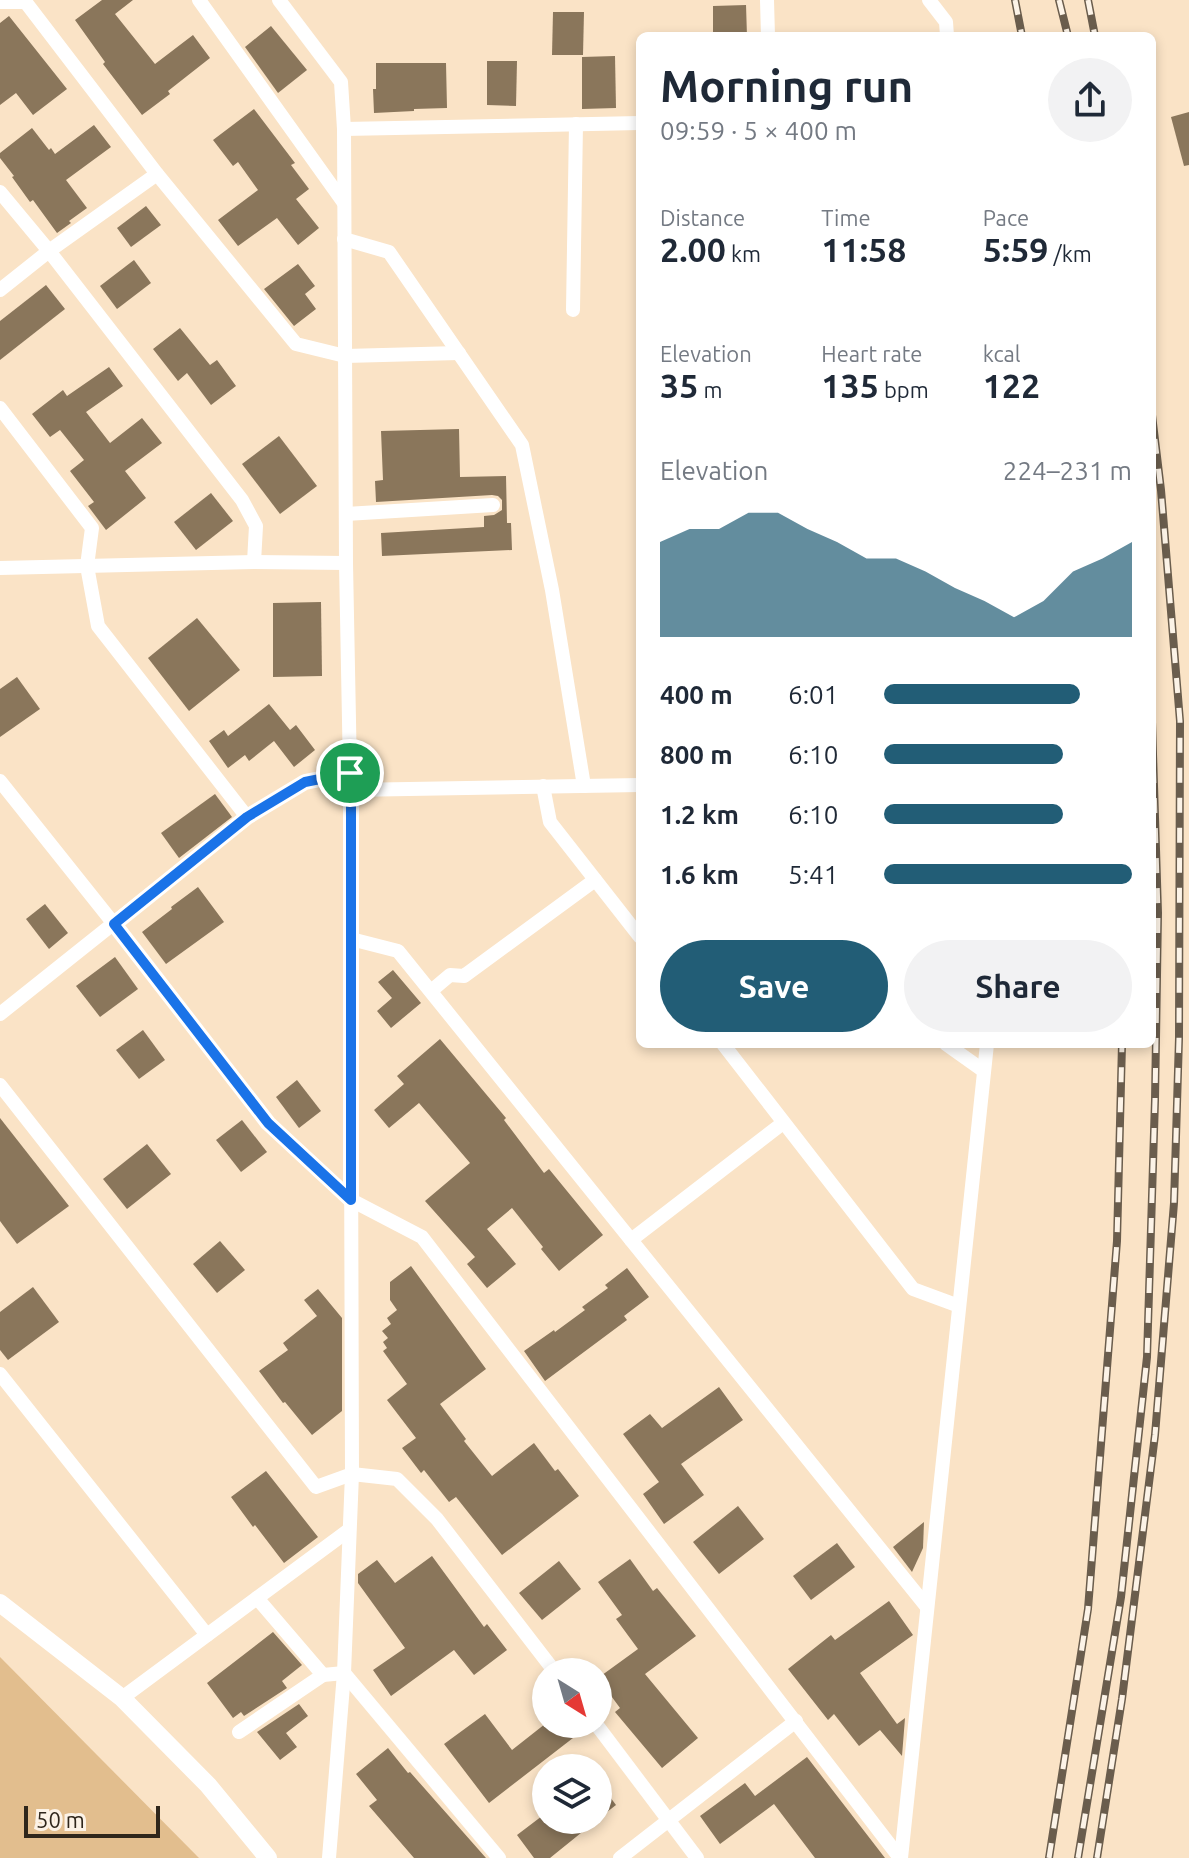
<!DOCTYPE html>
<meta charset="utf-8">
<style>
:root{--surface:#fff;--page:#f2f2f3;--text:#1f2937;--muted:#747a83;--accent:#225d76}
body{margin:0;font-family:Ubuntu,sans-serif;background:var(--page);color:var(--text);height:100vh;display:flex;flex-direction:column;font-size:30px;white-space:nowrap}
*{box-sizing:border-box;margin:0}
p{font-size:26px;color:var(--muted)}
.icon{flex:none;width:44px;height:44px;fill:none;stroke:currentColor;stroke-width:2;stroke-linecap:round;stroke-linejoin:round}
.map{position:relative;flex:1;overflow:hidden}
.drawer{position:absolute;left:636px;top:32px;width:520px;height:1016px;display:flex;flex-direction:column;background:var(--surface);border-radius:12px;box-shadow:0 4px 12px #0003}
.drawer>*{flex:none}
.needle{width:52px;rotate:143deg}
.controls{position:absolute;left:532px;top:1658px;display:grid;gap:16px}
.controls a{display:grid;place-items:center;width:80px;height:80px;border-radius:50%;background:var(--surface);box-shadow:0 4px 12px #0003;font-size:40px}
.scale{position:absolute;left:24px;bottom:20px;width:136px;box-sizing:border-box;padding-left:8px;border:4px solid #2f271c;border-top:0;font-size:22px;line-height:28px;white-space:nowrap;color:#2f271c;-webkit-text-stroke:6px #fcf3e7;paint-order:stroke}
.pin{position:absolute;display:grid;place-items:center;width:68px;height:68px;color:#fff;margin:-34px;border:4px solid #fff;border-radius:50%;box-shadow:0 2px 8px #0007}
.round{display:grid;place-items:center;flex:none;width:84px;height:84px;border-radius:42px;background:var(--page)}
.overview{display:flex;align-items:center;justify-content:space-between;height:136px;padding:0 24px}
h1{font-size:44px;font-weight:700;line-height:60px}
.stats{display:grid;grid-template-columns:repeat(3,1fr);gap:12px;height:136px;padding:8px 24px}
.stats div{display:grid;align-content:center}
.stats b{font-size:34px;font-weight:700}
.stats small{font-size:22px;font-weight:400}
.stats p{font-size:22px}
.chart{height:224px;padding:16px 24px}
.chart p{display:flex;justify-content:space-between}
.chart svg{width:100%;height:144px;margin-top:8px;fill:var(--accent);opacity:.7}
.primary-button{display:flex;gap:16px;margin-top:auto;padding:16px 24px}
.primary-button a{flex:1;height:92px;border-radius:48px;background:var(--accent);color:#fff;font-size:32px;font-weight:700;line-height:92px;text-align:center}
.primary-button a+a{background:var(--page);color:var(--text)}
ul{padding:0 24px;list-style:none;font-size:26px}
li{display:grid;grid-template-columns:128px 96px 1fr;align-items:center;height:60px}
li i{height:20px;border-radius:10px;background:var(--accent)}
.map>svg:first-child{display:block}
</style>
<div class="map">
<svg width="1189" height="1858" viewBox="0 0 1189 1858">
<rect width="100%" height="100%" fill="#fae3c6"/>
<path fill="#e2be8e" d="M0 1657 199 1858H0Z"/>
<g fill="#8a765b">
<path d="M102 0H133L115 14 155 64 193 35 210 58 168 91 170 94 142 115 103 64 105 62 75 20Z"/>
<path d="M746 5 747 36H713V6Z"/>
<path d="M553 12H584L583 55H552Z"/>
<path d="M9 16 67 89 33 115 16 93 0 105V23Z"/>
<path d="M271 26 307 70 278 93 245 47Z"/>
<path d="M615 56 616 108 582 109V57Z"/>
<path d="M487 61H517L516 106 487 105Z"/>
<path d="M376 63H446L447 108 414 109V111L374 113 373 89H376Z"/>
<path d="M254 109 295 163 291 165 309 189 296 199 319 228 298 245 277 218 238 246 218 220 258 190 238 162 233 166 213 140Z"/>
<path d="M1189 112V165L1184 166 1171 117Z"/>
<path d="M94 125 111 147 66 180 87 208 69 221 71 223 57 233 33 200 30 202 12 177 14 176 0 158V153L32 128 49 150 51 148 55 154Z"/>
<path d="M146 206 161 225 131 247 117 228Z"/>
<path d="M134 260 151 283 117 309 100 286Z"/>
<path d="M298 264 315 286 305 294 316 309 294 326 264 289Z"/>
<path d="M46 285 65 309 0 360V321Z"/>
<path d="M180 328 210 365 217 360 236 386 211 405 187 373 178 381 153 349Z"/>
<path d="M109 367 123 386 86 412 110 443 142 418 162 443 125 471 146 498 106 530 88 506 94 502 70 471 84 460 60 430 50 437 32 414 63 390 67 396Z"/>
<path d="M459 429 460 477 506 476 507 523H511L512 550 382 556 381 533 484 527V516L494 515 502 510V500L498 496 492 495 376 502 375 481 383 480 381 431Z"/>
<path d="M279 436 317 486 280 514 242 464Z"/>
<path d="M211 493 233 521 196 550 174 522Z"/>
<path d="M321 602 322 676 273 677V603Z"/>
<path d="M197 618 240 670 189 711 148 658Z"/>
<path d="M17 677 40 709 0 737V689Z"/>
<path d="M269 704 290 730 296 725 315 750 294 767 274 741 249 761 245 755 228 768 209 741 224 730 228 736Z"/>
<path d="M215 794 232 817 179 858 161 833Z"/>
<path d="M198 887 224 922 166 964 142 932 172 909 171 907Z"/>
<path d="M45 904 68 933 49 949 26 919Z"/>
<path d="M115 957 138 989 100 1017 76 986Z"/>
<path d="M393 970 421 1003 391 1028 377 1011 392 998 378 982Z"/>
<path d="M143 1030 165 1060 139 1079 116 1050Z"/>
<path d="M440 1039 506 1118 504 1120 544 1173 549 1169 603 1235 559 1271 541 1249 543 1247 512 1208 487 1229 516 1264 487 1288 467 1264 475 1257 425 1201 470 1163 419 1103 389 1128 374 1110 404 1084 397 1076Z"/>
<path d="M297 1080 321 1111 299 1128 276 1097Z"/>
<path d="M0 1118 69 1206 17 1244 0 1221Z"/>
<path d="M242 1120 267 1152 241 1172 216 1140Z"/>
<path d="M147 1144 171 1174 127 1209 103 1179Z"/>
<path d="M220 1241 245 1270 217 1293 193 1264Z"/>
<path d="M411 1266 486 1369 440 1404 466 1439 464 1441 492 1476 534 1443 555 1471 558 1469 579 1496 502 1555 456 1497 449 1502 424 1470 421 1473 402 1448 416 1438 387 1400 407 1384 383 1351 387 1348 383 1342 388 1338 382 1331 391 1324 387 1318 397 1310 390 1300V1282Z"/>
<path d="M627 1268 649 1297 624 1316 627 1320 545 1381 524 1351 554 1330 555 1332 585 1310 582 1307 608 1288 605 1285Z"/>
<path d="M33 1287 59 1322 8 1360 0 1350V1312Z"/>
<path d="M318 1289 342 1318V1411L312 1435 285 1402 283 1403 259 1371 288 1350 283 1343 317 1316 304 1300Z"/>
<path d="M719 1387 743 1420 681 1464 704 1495 664 1524 643 1494 659 1482 623 1434 650 1414 662 1428Z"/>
<path d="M266 1471 318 1537 284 1563 255 1525 253 1527 231 1497Z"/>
<path d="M738 1506 764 1539 719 1574 693 1542Z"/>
<path d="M924 1522 923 1548 912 1572 893 1547Z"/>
<path d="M837 1543 855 1567 811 1600 793 1576Z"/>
<path d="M432 1556 484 1627 487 1624 507 1650 474 1675 454 1650 391 1696 373 1670 405 1648 358 1583V1574L377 1560 395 1583Z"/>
<path d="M630 1559 653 1591 657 1588 696 1636 645 1674 698 1738 662 1768 615 1712 620 1708 598 1678 638 1649 616 1619 622 1615 598 1582Z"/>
<path d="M559 1561 581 1589 542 1620 519 1593Z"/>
<path d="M889 1601 913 1635 860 1673 897 1724 905 1718 902 1756 880 1730 859 1746 834 1714 828 1720 788 1669 831 1635 835 1640Z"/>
<path d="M273 1632 302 1665 282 1681 287 1688 244 1716 241 1712 233 1718 207 1683Z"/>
<path d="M299 1704 308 1716 286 1733 297 1747 280 1760 257 1732Z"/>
<path d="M485 1714 512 1750 545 1724H562L573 1738 489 1803 444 1744Z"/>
<path d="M388 1748 408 1773 410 1772 486 1858H414L369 1806 377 1800 356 1774Z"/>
<path d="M807 1757 885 1858H815L774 1804 720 1844 700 1816 745 1783 755 1796Z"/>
<path d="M598 1781 616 1805 598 1819Z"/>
<path d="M546 1813V1820H597L550 1858H534L517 1835Z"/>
</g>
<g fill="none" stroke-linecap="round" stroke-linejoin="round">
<g stroke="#fff" stroke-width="14">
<path d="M24 0 157 174 296 344 345 356 459 353"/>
<path d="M199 0 344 203"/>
<path d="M279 0 341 82 344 129 346 563 350 773 352 1474 344 1673 329 1858"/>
<path d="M767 0 768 36"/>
<path d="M929 0 946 22 947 36"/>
<path d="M0 2H26"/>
<path d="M344 129 640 123"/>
<path d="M0 192 49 251 242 500 256 526 254 562"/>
<path d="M344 239 389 252 522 445 552 590 584 786"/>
<path d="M0 290 49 251 157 174"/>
<path d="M573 310 576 124"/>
<path d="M0 408 92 528 87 566 98 626 247 817"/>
<path d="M346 514 493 505"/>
<path d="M0 568 254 562 346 563"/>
<path d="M0 781 114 924 268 1123 351 1200 422 1237 900 1858"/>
<path d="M543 786 550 822 640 937"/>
<path d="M351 790 640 785"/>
<path d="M351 939 398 951 927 1607"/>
<path d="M431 991 450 975 464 976 595 880"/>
<path d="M0 1014 247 817 305 782 350 773"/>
<path d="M723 1044 913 1289 959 1306"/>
<path d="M946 1044 984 1071"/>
<path d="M0 1085 316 1487 352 1474 397 1479 437 1519 555 1672"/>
<path d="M631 1240 783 1123"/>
<path d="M0 1374 207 1635"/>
<path d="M323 1675 344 1673 499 1858"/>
<path d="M122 1698 349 1530"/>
<path d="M596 1724 697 1858"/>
<path d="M239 1732 323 1675 257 1598"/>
<path d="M620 1858 796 1721"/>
<path d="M901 1858 987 1044"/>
</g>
<path stroke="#fff" stroke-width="18" d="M0 1603 122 1698 208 1785 268 1858"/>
<g stroke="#6a5d4d" stroke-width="8">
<g id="rail">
<path d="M1015 0 1022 36"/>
<path d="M1059 0 1068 36"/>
<path d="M1088 0 1095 36"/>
<path d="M1049 1858 1088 1609 1117 1241 1122 1044"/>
<path d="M1078 1858 1121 1597 1147 1357 1155 1100 1158 913 1152 722"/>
<path d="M1097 1858 1122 1699 1155 1435 1174 1203 1179 1038 1180 721 1161 490 1152 415"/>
</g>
</g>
<use href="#rail" stroke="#fcf3e7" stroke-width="5" stroke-dasharray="15" stroke-linecap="butt"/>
</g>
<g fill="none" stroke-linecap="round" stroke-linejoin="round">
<g stroke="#fff" stroke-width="16">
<path id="route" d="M350 773 351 790V1200L268 1123 114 924 247 817 305 782Z"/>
</g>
<use href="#route" stroke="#1a73e8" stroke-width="10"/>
</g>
</svg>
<div class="controls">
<a><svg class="needle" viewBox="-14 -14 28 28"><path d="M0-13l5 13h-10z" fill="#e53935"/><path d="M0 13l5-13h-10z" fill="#747a83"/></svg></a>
<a><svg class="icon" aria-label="layers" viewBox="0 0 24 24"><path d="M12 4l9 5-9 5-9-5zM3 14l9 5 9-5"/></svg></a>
</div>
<div class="scale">50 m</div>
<div class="pin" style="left:350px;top:773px;background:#1e9e55"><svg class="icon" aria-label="arrive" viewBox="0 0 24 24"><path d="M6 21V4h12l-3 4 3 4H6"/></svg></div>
<section class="drawer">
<div class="overview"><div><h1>Morning run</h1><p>09:59 · 5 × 400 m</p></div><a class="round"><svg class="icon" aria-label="share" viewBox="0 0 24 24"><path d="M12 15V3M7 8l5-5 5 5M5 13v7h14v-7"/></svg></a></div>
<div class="stats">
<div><p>Distance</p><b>2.00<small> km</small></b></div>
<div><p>Time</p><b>11:58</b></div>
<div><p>Pace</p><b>5:59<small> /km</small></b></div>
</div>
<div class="stats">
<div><p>Elevation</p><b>35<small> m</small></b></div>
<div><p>Heart rate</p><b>135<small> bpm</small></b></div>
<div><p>kcal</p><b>122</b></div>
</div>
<div class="chart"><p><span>Elevation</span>224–231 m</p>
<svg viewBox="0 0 160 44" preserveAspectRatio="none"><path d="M0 44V15L10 11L20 11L30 6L40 6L50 11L60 15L70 20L80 20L90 24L100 29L110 33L120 38L130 33L140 24L150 20L160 15V44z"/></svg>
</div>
<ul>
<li><b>400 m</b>6:01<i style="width:79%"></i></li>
<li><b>800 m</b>6:10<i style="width:72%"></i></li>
<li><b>1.2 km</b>6:10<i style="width:72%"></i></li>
<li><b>1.6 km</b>5:41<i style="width:100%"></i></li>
</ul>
<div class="primary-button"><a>Save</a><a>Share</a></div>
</section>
</div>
